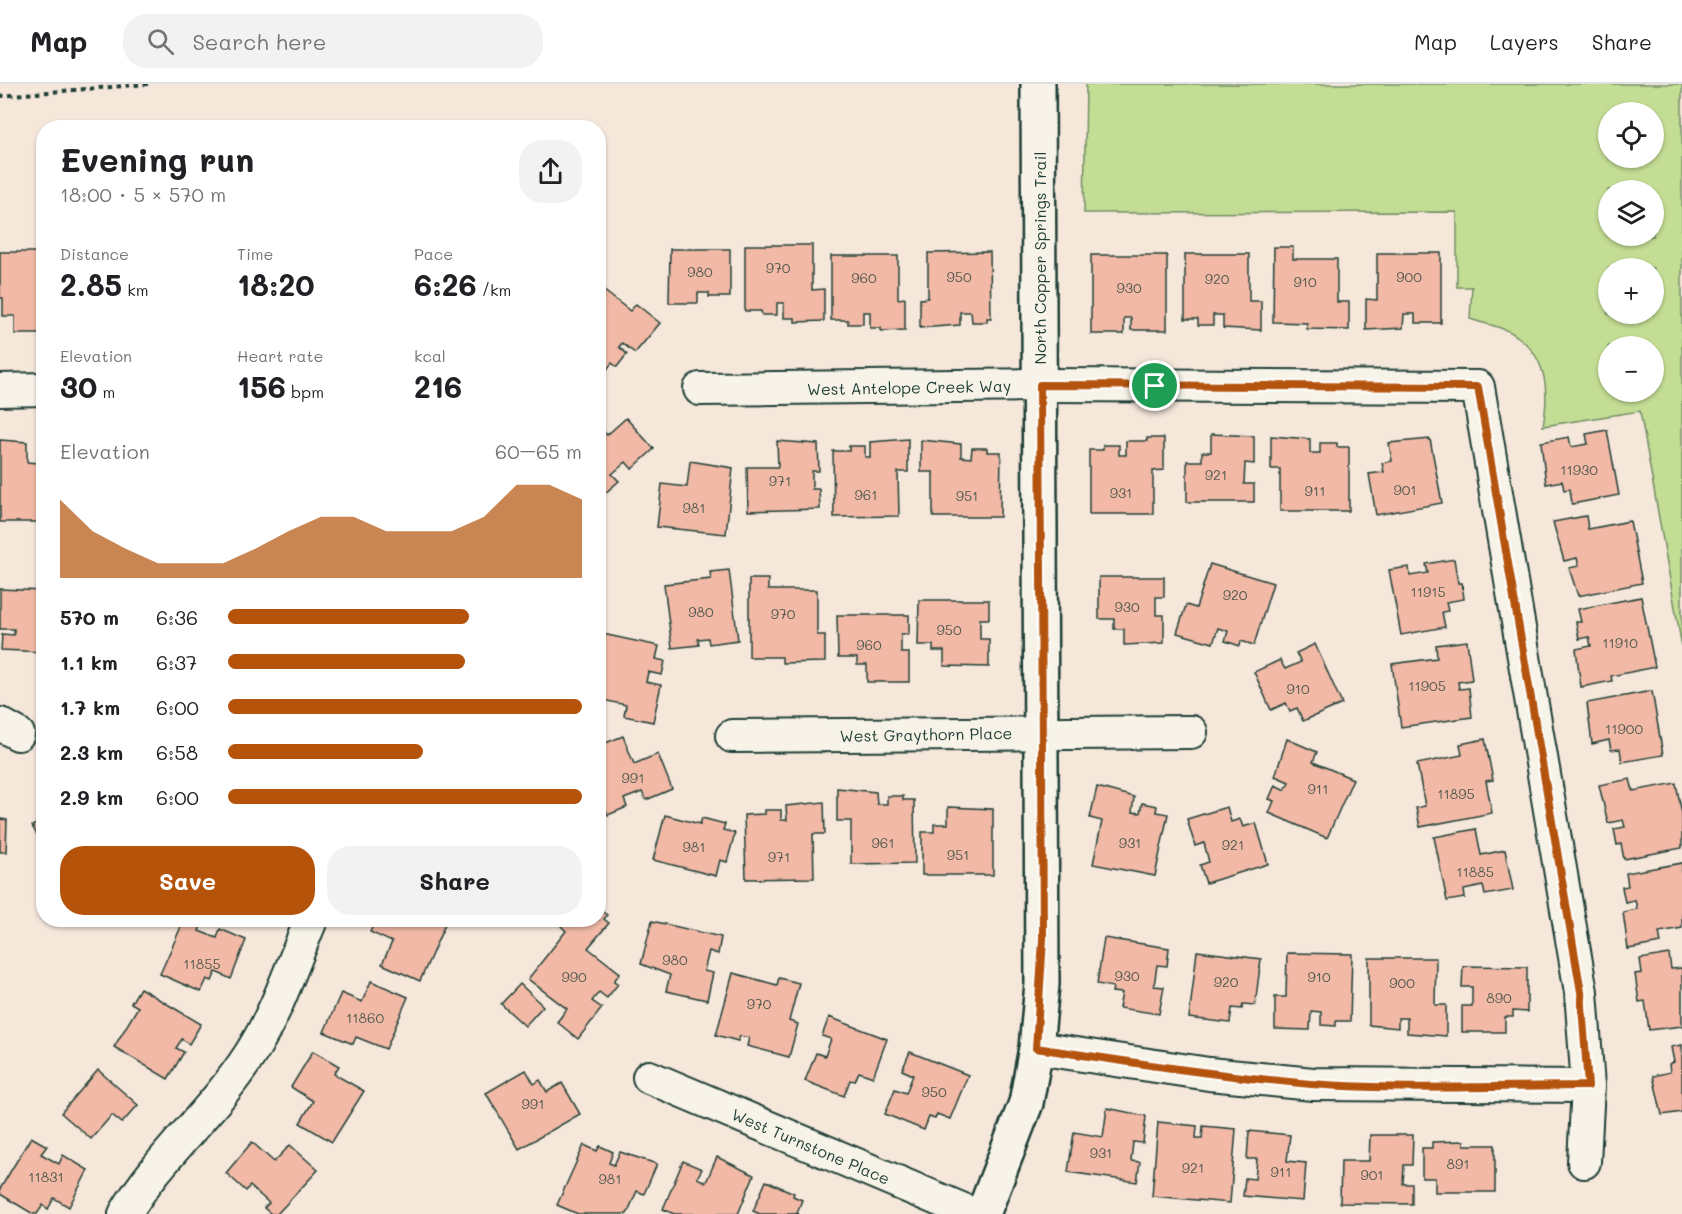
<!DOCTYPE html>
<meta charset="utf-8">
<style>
:root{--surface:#fff;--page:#f2f2f2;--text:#202124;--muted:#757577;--line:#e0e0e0;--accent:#b45309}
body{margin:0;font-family:Mali,sans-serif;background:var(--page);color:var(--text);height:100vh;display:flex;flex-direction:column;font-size:22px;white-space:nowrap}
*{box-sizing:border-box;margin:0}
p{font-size:20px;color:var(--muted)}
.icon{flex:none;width:33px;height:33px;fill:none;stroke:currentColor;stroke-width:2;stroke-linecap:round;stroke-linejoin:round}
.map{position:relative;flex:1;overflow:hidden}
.sheet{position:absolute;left:36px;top:36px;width:570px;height:807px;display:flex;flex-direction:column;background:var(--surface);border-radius:24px;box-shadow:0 2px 4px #0004}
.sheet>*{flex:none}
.tools{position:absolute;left:1598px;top:18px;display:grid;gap:12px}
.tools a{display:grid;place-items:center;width:66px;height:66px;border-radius:50%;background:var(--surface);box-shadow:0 2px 4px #0004;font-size:30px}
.pin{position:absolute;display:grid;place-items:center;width:51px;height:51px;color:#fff;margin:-26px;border:3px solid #fff;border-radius:50%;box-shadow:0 2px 6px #0007}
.round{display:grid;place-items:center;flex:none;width:63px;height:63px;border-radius:24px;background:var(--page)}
.summary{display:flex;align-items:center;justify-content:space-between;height:102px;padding:0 24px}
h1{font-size:33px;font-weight:700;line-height:45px}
.metrics{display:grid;grid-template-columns:repeat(3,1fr);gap:9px;height:102px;padding:6px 24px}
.metrics div{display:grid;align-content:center}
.metrics b{font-size:30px;font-weight:700}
.metrics small{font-size:16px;font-weight:400}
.metrics p{font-size:16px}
.chart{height:168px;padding:12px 24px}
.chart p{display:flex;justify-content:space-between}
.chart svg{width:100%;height:108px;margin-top:6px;fill:var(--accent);opacity:.7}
.button{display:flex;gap:12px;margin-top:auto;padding:12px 24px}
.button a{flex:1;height:69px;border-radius:24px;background:var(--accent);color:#fff;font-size:24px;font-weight:700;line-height:69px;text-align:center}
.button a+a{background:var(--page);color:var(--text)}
ul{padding:0 24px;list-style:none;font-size:20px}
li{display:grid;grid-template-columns:96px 72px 1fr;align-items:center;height:45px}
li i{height:15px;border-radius:8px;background:var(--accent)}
header{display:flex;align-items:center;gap:36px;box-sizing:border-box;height:84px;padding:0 30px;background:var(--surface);border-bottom:2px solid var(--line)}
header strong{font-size:28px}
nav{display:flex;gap:33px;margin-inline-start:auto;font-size:21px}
.search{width:420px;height:54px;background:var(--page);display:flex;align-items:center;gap:15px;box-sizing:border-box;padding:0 21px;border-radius:24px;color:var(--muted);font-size:22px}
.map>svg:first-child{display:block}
</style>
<header>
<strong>Map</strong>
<div class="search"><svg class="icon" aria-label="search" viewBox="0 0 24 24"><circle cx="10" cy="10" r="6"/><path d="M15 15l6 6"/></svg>Search here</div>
<nav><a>Map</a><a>Layers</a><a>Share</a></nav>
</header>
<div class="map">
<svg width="1682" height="1130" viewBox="0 0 1682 1130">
<rect width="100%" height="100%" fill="#f6e7db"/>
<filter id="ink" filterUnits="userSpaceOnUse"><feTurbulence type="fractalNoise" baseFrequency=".0167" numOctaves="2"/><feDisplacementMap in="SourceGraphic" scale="12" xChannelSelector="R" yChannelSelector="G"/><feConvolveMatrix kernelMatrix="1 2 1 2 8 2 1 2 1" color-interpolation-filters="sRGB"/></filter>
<g filter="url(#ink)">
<path fill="#c3dd94" stroke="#718d64" stroke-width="1.5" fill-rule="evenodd" d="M1086 0H1682V563L1640 327 1543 342C1549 309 1548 275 1518 253 1506 243 1484 240 1470 235L1472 203H1457V128L1084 129ZM1608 28H1653V74H1608ZM1608 106H1653V152H1608ZM1608 184H1653V230H1608ZM1608 262H1653V308H1608Z"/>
<g fill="#f1b9a6" stroke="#1f3d34" stroke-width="1.5">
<path d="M745 161H812V206L824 205V237L795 238V234H784V219H777V231H762L761 227H745Z"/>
<path d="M1274 163H1293V175H1337V218H1349V246L1307 245V239L1273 238Z"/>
<path d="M670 165H730V213H709V209H698V219H669Z"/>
<path d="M0 168H44V250H15V232H3V214H0Z"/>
<path d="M990 168 991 234H987V238H972L971 228H960V241L920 244V215L928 214V169Z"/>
<path d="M1377 169H1441V239H1415V230H1404L1403 244 1366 246V215L1377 216Z"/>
<path d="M1185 170H1249V217H1261V246L1223 244V231H1213V241H1198V235H1185Z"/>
<path d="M1091 171H1167V246H1131V234H1124V250H1091Z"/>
<path d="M831 172H898V215L905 214V246L881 247V244H870V228H863V240H848V236H831Z"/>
<path d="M598 202 630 227 636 220 660 239 635 269 622 259 619 263 627 270 617 283 612 279 604 289 598 285Z"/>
<path d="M626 334 654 365 632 385 626 378 612 390 619 397 603 411 598 406V342L607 351Z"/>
<path d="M1607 346 1619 411 1572 420 1570 405 1564 406 1562 397 1546 400 1541 358 1569 353 1571 363 1588 360 1586 350Z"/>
<path d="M1211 350 1254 352V380L1245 379 1244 400H1254V418H1187V377H1202V368H1211Z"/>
<path d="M1271 352 1310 355V369H1320V359H1337V363H1349V427H1280V385H1271Z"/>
<path d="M1147 354H1164V386L1153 387V430H1089V366H1103V361H1119V371H1126V357H1147Z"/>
<path d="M908 355V388H898L899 432 834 433 833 367H849V362H865V373H870V358Z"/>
<path d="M1430 355 1442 419 1376 431 1369 390 1384 388 1382 379 1392 377 1389 359Z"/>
<path d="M0 356 27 358V378L38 379V403H44V438H0Z"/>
<path d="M921 356 961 360V373L971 374 972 364H987V368H1001L1000 433H933V388H921Z"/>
<path d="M777 357 818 360 819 387H812V405H819L820 425 748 427 747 383H778Z"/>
<path d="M690 377 733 384 726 450 657 443 662 400 687 403Z"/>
<path d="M1586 432 1588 445 1630 437 1642 499 1578 512 1569 484 1579 482 1577 474 1564 477 1553 438Z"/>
<path d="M1454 475 1458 499H1462L1464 515 1446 518 1448 527 1442 528 1445 543 1401 551 1389 486 1409 483 1410 492 1428 489 1426 480Z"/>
<path d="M1210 480 1273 499 1254 561 1241 557 1240 562 1225 557 1228 547 1218 544 1213 559 1177 549 1186 521 1196 524Z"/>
<path d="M729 486 738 556 709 560 708 554 698 555 699 561 672 564 664 500 711 495 710 488Z"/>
<path d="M1099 493H1164V513H1156V531H1164V559L1124 561V545H1114V535H1099Z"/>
<path d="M749 495H768V506H817V551H825V578L782 579V573H749Z"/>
<path d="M0 505 44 507V568L1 566 2 550 14 551V545H0Z"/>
<path d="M1641 513 1655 583 1611 592 1612 597 1581 603 1576 565 1591 562 1589 553 1579 555 1576 538H1581L1578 525Z"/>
<path d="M919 516H989V535H980V555H989V583L944 582V567H933V561H918Z"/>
<path d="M837 531H909V550H901V569H909V598H867V581H857V574H838Z"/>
<path d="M598 549 659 562 656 575 665 577 662 591 648 588 646 598 661 601 653 638 624 632 626 621 598 615Z"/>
<path d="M1467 557 1472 596 1458 598 1459 605 1469 604 1472 633 1401 643 1392 580 1437 574 1436 561Z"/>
<path d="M1315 560 1342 620 1303 637 1297 624 1290 627 1286 619 1271 626 1254 588 1280 576 1285 585 1301 578 1296 569Z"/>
<path d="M1652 607 1663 671 1622 678 1620 665 1611 666 1609 656 1592 660 1587 619Z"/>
<path d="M623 652 634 680 658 670 672 705 646 716 642 708 624 715 627 723 608 731 598 707V662Z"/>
<path d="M1287 655 1317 668 1313 678 1353 695 1327 754 1269 729 1274 717 1269 715 1275 701 1285 706 1289 698 1275 692Z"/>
<path d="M1485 655 1493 696 1486 697 1492 729 1420 743 1416 724 1425 722 1417 680 1462 671 1460 660Z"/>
<path d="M1630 695 1633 707 1676 699 1682 730V764L1624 775 1621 760 1617 761 1614 745 1625 743 1623 736 1608 739 1599 701Z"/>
<path d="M1097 703 1134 713 1132 728 1140 729 1142 719 1157 722 1156 728 1168 730 1155 792 1093 780 1102 737 1090 734Z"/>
<path d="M837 704 876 708 877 720H887V712H903V716H914L915 779 851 780V737H837Z"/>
<path d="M824 718 825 750H813L814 794 746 795 744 731 765 730V726H781V736H787L786 722Z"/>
<path d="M948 723 993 725V791H922V748H934V740H948Z"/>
<path d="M1227 723 1231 738 1240 735 1243 743 1256 739 1268 780 1206 799 1200 781 1209 778 1204 759 1195 762 1187 735Z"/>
<path d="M665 731 700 740 702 734 725 740 723 746 735 749 727 778 720 776 716 792 653 776Z"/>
<path d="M0 735 7 736 6 768H0Z"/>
<path d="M44 736V763L32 742Z"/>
<path d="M1476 745 1481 771 1505 766 1513 806 1485 811 1483 802 1464 806 1465 814 1447 817 1434 753Z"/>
<path d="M1682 779V844L1659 848 1661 859 1628 865 1623 828 1637 825 1635 816 1625 818 1622 803 1628 802 1626 789Z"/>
<path d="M598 825 607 831 604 835 609 839 588 864 620 889 614 897 618 900 607 914 599 908 592 917 602 924 578 955 557 938 567 925 528 895 566 847 561 842 567 836H598Z"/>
<path d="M184 836 203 837 199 847 217 854 220 845 246 856 231 895 216 888 212 897 207 895 201 908 160 890Z"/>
<path d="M376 836H439L446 838 420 897 382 880 392 858 370 848Z"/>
<path d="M652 837 721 853 718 870 709 867 704 887 713 889 707 916 666 907 670 891 641 880Z"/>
<path d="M1104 854 1169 864 1167 882 1157 881 1154 902 1164 903 1159 930 1119 924 1122 909 1112 908 1113 903 1097 900Z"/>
<path d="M1197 867 1261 875 1255 921 1243 920 1242 925 1232 924 1230 939 1189 934Z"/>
<path d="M1287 869 1352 870 1350 937H1336V942L1321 941V928L1311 927 1310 946 1275 945V913H1286Z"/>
<path d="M1669 870 1671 885 1682 884V942L1649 946 1645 917 1639 918 1635 890 1642 889 1640 875Z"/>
<path d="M1369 874H1436L1435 921H1446V952L1407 949V934H1398V944L1369 941Z"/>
<path d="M1463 882 1527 883V928L1513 927V933H1505V948H1462V922H1472V903H1462Z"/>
<path d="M733 889 777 901 779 894 799 899 789 937 798 940 789 973 747 962 749 954 740 952 738 957 716 951Z"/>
<path d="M371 897 408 913 386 965 356 953 353 960 324 948 341 909 362 918Z"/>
<path d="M520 900 543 922 525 942 501 920Z"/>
<path d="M140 904 201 940 189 960 182 955 176 964 184 968 168 995 114 963 138 923 131 919Z"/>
<path d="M829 933 887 955 873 993 859 988 855 997 850 996 844 1012 805 997 816 969 825 972 831 955 822 952Z"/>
<path d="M1682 961V1028L1662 1031 1653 992 1670 988 1669 980 1674 978 1671 963Z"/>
<path d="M313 967 339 982 334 990 364 1007 332 1058 300 1039 313 1017 291 1003Z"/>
<path d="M910 968 968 991 950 1035 937 1030 935 1035 929 1033 924 1046 885 1030 895 1005 906 1009 913 991 902 986Z"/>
<path d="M98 986 138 1021 122 1039 112 1031 91 1055 61 1029Z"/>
<path d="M526 986 534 1000 540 996 547 1008 562 999 580 1030 519 1065 486 1009Z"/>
<path d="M1107 1024 1146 1032 1143 1059 1133 1058 1131 1077 1140 1078 1137 1098 1068 1088 1074 1048 1103 1053Z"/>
<path d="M1158 1038 1197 1042 1196 1054H1202L1203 1042 1236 1045 1230 1119 1152 1112Z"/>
<path d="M1249 1047 1290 1051 1287 1077 1306 1079 1303 1117 1243 1112 1245 1094 1255 1095 1257 1075H1247Z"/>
<path d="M1370 1051H1413L1412 1081H1404L1403 1100H1412V1120L1340 1119 1341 1077H1369Z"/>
<path d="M31 1053 47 1062 41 1070 59 1080 63 1071 88 1086 69 1123 54 1114 48 1125 43 1121 37 1130H33L0 1110V1105Z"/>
<path d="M1464 1057V1061H1495V1108H1435V1094H1422V1064H1432V1058Z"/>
<path d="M252 1058 274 1078 290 1061 318 1086 277 1130H271L264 1124 269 1119 250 1102 246 1107 226 1089Z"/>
<path d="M584 1061 597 1067 600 1062 613 1068 609 1079 614 1081 620 1068 657 1080 644 1110 637 1107 627 1130H578L557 1121Z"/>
<path d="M717 1073 754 1091 738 1130H674L663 1125 683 1077 702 1085 697 1094 706 1098Z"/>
<path d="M766 1097 794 1109 793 1112 802 1116 797 1129 799 1130H760L753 1127Z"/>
</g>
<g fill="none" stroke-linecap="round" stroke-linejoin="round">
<g stroke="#1f3d34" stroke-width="36">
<g id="minor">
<path d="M700 305 1040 301 1478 303 1581 908 1588 1002 1584 1078"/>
<path d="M0 306 44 305"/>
<path d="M0 640 18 650"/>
<path d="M732 652 1191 648"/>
<path d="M1036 964 1209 990 1313 1000 1588 1002"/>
<path d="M649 993 973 1130"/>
<path d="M125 1130C159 1072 212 1029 249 972 276 931 292 881 311 836"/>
</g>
</g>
<g stroke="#1f3d34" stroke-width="38">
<path id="tertiary" d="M983 1130 1026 1019 1036 964 1042 900 1038 0"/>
</g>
<path stroke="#1f3d34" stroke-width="4" stroke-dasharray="4.5 4.5" stroke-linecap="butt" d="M0 12 148 0"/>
<use href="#minor" stroke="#f7f3e8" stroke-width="32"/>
<use href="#tertiary" stroke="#f7f3e8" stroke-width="33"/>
</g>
</g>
<g fill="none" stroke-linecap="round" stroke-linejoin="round" filter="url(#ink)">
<g stroke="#fff" stroke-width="12">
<path id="route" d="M1040 301 1478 303 1581 908 1588 1002C1496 1002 1403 1007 1311 1000 1219 992 1128 978 1036 964L1043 855Z"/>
</g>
<use href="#route" stroke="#b45309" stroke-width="8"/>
</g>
<g text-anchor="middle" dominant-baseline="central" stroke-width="5" stroke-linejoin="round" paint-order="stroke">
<g font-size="14" fill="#545c50">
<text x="778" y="183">970</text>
<text x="700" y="187">980</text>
<text x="959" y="192">950</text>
<text x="1409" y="192">900</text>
<text x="864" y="193">960</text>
<text x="1217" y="194">920</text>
<text x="1305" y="197">910</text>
<text x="1129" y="203">930</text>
<text x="1579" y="385">11930</text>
<text x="1216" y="390">921</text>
<text x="780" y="396">971</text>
<text x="1405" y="405">901</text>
<text x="1315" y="406">911</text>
<text x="1121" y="408">931</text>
<text x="866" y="410">961</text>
<text x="967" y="411">951</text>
<text x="694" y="423">981</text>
<text x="1428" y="507">11915</text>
<text x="1235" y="510">920</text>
<text x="1127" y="522">930</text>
<text x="701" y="527">980</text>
<text x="783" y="529">970</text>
<text x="949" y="545">950</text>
<text x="1620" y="558">11910</text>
<text x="869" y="560">960</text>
<text x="1427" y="601">11905</text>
<text x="1298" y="604">910</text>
<text x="1624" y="644">11900</text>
<text x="633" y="693">991</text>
<text x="1318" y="704">911</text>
<text x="1456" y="709">11895</text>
<text x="883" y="758">961</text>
<text x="1130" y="758">931</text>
<text x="1233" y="760">921</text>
<text x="694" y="762">981</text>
<text x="958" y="770">951</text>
<text x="779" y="772">971</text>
<text x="1475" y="787">11885</text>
<text x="675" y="875">980</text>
<text x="202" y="879">11855</text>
<text x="1127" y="891">930</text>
<text x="574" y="892">990</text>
<text x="1319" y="892">910</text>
<text x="1226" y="897">920</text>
<text x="1402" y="898">900</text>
<text x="1499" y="913">890</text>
<text x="759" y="919">970</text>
<text x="365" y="933">11860</text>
<text x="934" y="1007">950</text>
<text x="533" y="1019">991</text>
<text x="1101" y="1068">931</text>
<text x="1458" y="1079">891</text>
<text x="1193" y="1083">921</text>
<text x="1281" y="1087">911</text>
<text x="1372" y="1090">901</text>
<text x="46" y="1092">11831</text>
<text x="610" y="1094">981</text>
</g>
<g font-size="16" fill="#1f3d34" stroke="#f7f3e8">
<text transform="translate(1039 174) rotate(-90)">North Copper Springs Trail</text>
<text transform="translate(909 303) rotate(-1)">West Antelope Creek Way</text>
<text transform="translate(926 650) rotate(-1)">West Graythorn Place</text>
<text transform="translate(811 1062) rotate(23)">West Turnstone Place</text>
</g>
</g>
</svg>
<div class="tools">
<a><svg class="icon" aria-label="locate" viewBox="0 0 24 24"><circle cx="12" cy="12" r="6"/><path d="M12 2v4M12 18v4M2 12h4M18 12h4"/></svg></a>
<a><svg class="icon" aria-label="layers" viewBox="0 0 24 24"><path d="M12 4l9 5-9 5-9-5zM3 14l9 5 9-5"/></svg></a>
<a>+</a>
<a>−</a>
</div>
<div class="pin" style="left:1155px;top:302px;background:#1e9e55"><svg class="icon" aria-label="arrive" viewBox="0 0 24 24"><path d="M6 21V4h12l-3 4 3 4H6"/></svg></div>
<section class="sheet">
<div class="summary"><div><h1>Evening run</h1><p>18:00 · 5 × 570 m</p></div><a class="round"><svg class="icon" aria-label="share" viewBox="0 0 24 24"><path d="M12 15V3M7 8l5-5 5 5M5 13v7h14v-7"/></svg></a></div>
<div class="metrics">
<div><p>Distance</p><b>2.85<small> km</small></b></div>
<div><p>Time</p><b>18:20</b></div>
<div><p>Pace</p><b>6:26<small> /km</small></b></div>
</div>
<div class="metrics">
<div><p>Elevation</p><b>30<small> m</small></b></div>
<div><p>Heart rate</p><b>156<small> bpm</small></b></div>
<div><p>kcal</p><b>216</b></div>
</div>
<div class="chart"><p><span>Elevation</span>60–65 m</p>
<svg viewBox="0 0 160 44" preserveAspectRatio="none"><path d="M0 44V12L10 25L20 32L30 38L40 38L50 38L60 32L70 25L80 19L90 19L100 25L110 25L120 25L130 19L140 6L150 6L160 12V44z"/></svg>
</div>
<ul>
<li><b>570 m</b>6:36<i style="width:68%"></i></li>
<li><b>1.1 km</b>6:37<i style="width:67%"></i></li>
<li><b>1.7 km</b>6:00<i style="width:100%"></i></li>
<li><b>2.3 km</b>6:58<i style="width:55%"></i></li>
<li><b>2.9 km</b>6:00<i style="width:100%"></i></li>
</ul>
<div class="button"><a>Save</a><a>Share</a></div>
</section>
</div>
